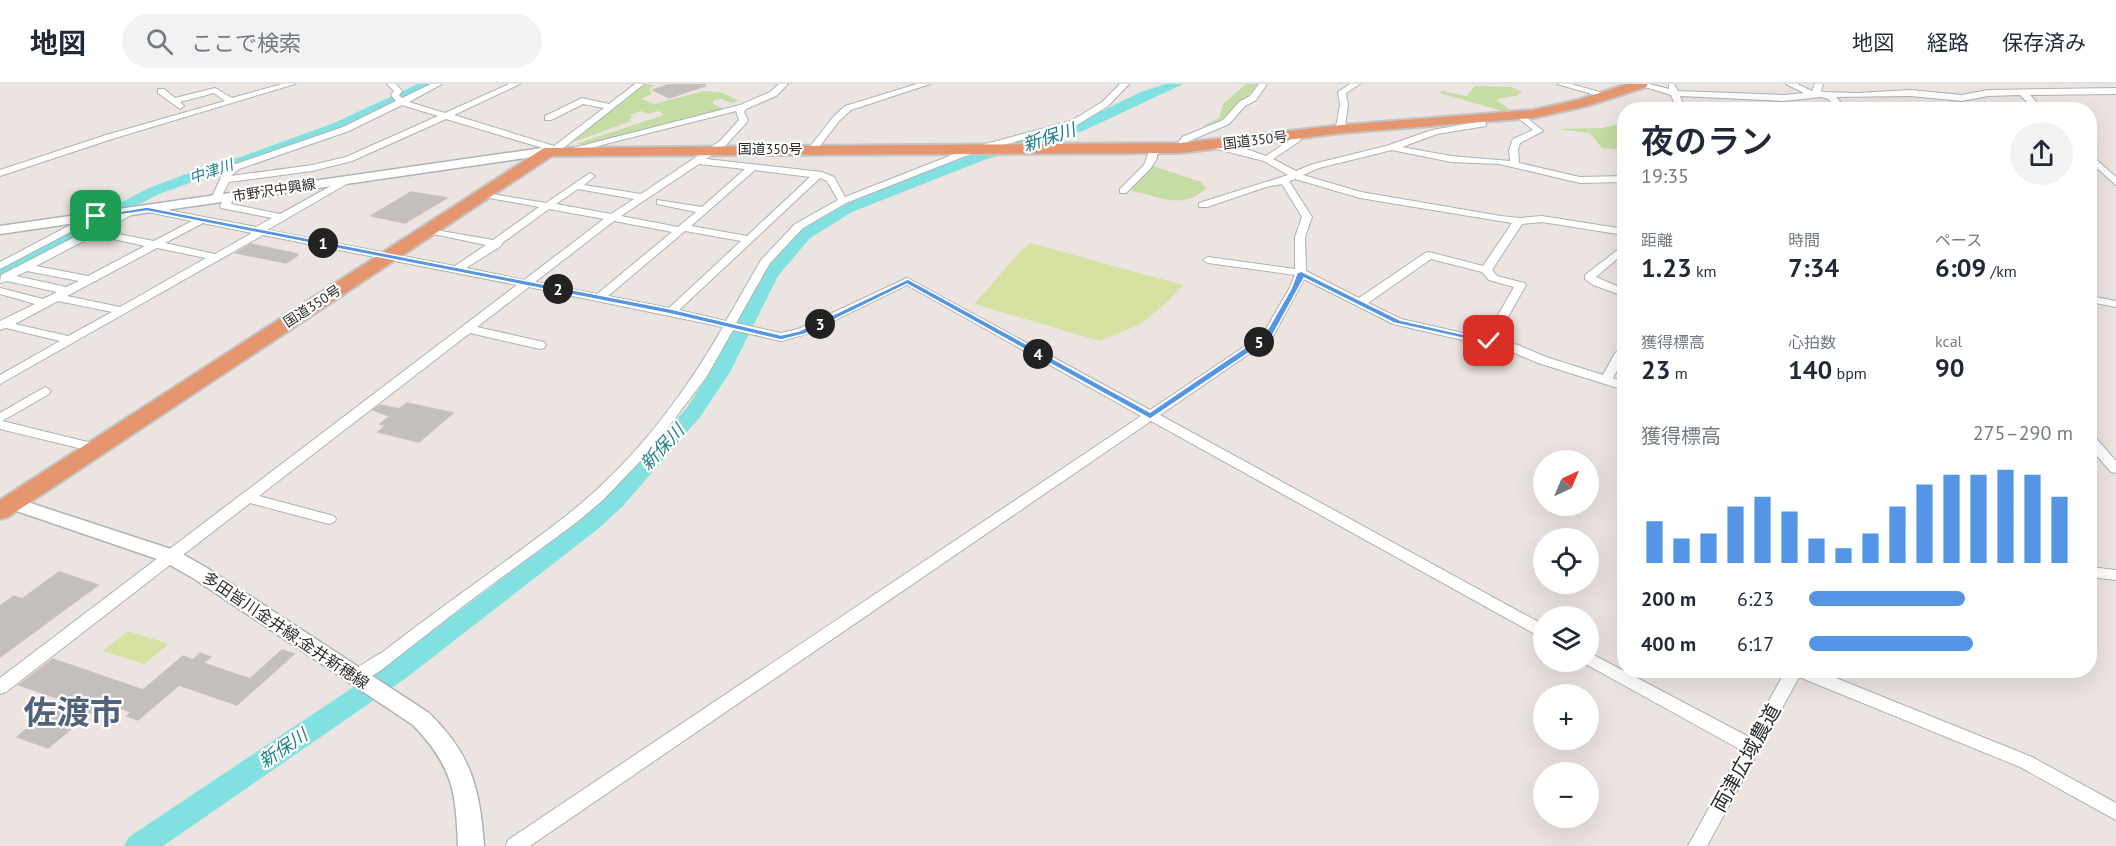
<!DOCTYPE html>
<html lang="ja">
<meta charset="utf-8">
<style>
:root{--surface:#fff;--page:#f2f2f3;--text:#1f2937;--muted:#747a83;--line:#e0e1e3;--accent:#5595e5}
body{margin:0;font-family:"PT Sans","Noto Sans JP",sans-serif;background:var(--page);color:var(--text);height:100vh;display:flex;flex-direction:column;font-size:22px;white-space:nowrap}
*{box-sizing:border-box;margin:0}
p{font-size:20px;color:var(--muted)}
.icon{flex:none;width:33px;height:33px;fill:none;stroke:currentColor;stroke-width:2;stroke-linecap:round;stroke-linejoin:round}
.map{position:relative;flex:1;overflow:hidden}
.drawer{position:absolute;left:1617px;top:18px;width:480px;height:576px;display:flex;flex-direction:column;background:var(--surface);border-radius:24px;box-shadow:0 6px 24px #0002}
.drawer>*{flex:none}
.needle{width:39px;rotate:44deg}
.tools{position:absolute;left:1533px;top:366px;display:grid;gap:12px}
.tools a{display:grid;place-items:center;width:66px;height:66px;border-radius:50%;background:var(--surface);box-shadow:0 6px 24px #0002;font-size:30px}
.pin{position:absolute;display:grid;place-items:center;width:51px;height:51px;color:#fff;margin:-26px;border-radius:12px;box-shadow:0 3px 9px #0006}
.km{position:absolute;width:30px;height:30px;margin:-15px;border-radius:50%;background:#222;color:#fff;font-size:16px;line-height:30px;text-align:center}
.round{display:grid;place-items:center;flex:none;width:63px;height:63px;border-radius:32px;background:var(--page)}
.summary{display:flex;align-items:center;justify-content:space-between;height:102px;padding:0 24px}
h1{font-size:33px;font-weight:600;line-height:45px}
.figures{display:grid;grid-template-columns:repeat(3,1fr);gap:9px;height:102px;padding:6px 24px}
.figures div{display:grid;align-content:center}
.figures b{font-size:26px;font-weight:600}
.figures small{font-size:16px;font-weight:400}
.figures p{font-size:16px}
.chart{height:168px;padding:12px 24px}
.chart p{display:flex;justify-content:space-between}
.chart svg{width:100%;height:108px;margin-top:6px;stroke:var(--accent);stroke-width:6}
ul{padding:0 24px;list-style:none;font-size:20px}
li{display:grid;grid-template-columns:96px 72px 1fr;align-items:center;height:45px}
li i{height:15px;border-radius:8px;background:var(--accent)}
header{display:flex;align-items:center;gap:36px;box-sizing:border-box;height:84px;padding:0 30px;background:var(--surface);border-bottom:2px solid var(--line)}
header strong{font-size:28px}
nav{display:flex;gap:33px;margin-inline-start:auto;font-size:21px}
.search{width:420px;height:54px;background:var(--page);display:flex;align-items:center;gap:15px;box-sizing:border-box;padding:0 21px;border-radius:33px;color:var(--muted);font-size:22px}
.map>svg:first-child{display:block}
</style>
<header>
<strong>地図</strong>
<div class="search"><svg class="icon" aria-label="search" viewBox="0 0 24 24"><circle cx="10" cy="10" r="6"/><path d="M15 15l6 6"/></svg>ここで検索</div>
<nav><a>地図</a><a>経路</a><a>保存済み</a></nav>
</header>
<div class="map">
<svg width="2116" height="762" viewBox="0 0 2116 762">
<rect width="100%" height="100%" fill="#ece4e0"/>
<g fill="#c5dca4">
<path d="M645 0 654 1 649 5 652 10 641 15 654 20 704 7 723 9 739 17 731 19 721 15 713 17V20L724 25 584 61 576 60 664 31 659 27 648 30 641 27 630 31 633 33 630 35 631 37 571 59Z"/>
<path d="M1246 0H1258C1240 20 1232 32 1206 43L1203 42 1219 34 1223 20Z"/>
<path d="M1475 2 1511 3 1522 8 1516 12 1499 14 1497 17 1508 24 1509 26 1502 27 1439 9 1442 7 1467 12Z"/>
<path d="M1624 39V66L1602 64 1590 49 1557 45 1602 44Z"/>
<path d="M1153 82 1201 98 1206 104C1183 127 1159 112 1132 107L1131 103Z"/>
</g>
<g fill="#d7e1a1">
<path d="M1030 159 1183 201 1167 218 1141 240 1100 257 974 220C994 200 1009 177 1030 159Z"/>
<path d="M128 547 169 560 144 580 103 567Z"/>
</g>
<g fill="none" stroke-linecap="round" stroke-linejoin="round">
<g fill="#81e1e1" fill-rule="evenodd">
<path d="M418 0H434L344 45 222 90 198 96 159 110 0 193V181L149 104 189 89 213 83 334 39Z"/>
<path d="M1165 0H1183L1083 47 984 76 852 128 810 154 778 192 730 288 700 333 622 423 598 445 406 594 163 762H124L129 753 388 580 582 435 606 413 686 325 710 288 762 190 798 148 842 122 918 91 974 70 1073 41 1141 8Z"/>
</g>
</g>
<g fill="#c5bfbc" stroke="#c7bfba" stroke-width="1.5">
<path d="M671 0H705V2L669 14 653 6Z"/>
<path d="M411 108 447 114 405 139 371 132Z"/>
<path d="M251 160 297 170 298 171 286 179 236 169Z"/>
<path d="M407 319 453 329 419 358 378 348 386 341 380 340 390 332 373 326 381 321 399 325Z"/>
<path d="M59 488 98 501 0 573V522L14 512 22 515Z"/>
<path d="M282 566 294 570 237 621 179 601 138 636 127 632 131 628 104 618 48 664 17 653 63 616 19 601 53 575 143 606 183 572 193 576 200 569 211 573 203 579 250 595Z"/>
</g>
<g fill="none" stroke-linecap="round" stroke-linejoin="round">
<g stroke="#adb2b7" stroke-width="2">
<g id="minor">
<path d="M282 0H295L112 55 0 92V86L106 51 225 17 214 9 180 18 184 22 180 25 158 9V5H164L175 14 215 4 232 14Z"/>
<path d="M387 0H396L402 7 399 11 402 14 431 0H442L409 18 445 29 509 0H520L454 31 554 62 604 24 583 20 551 36H545V32L582 14 609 20 635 0H644L562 65 546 69V65L446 35 352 77 312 87 229 98 219 117 211 115 224 87 233 81 343 43 396 17 391 11 394 7ZM402 21 438 32 346 73 312 81 231 92 239 85 349 47Z"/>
<path d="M779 0H788L776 12 746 25 744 28 748 36 747 38 726 61 706 75 822 88 834 93 845 113 967 65 1071 37 1102 18 1120 0H1129L1108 22 1077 41 973 69 846 119 803 144 770 179 736 239 781 249 798 245 907 194 1150 326 1263 250 1289 205 1295 191 1208 179 1203 176 1208 173 1295 185V153L1302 133 1282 100 1266 103 1207 123H1199V119L1288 91 1264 77 1209 63V59L1246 65 1266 72 1293 54 1294 49H1300V57L1273 75 1296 87 1313 80 1386 62 1432 46 1478 38 1477 36 1481 33 1485 36 1486 42 1437 50 1402 63 1451 72 1510 77 1509 66 1513 55 1533 46 1517 33V29L1520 28 1543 47 1520 59 1518 66 1519 79 1580 93 1624 92V98L1580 99 1499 80 1451 78 1392 66 1319 84 1303 91 1361 108 1501 132 1519 134 1542 132 1624 145V151L1542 138 1522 140 1492 186 1497 192 1524 199 1526 201 1495 256 1518 261 1546 273 1603 291 1615 269 1624 265V274L1613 294 1624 298V306L1538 279 1510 267 1393 240 1304 195 1272 254 1160 331 1544 541V555L1151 337 530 762H506L508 756 1141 332 907 201 806 250 781 257 733 246 707 292 650 367 603 416 577 438 467 519 380 587 362 598 356 599 350 598 348 593C352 585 375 573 384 567 444 520 507 478 567 431 631 381 683 313 723 243L529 203 477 243 544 258 546 261 544 264 540 265 470 249 259 412 334 432 336 435 334 438 329 440 250 419 6 608 0 610V594L517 201 263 151 0 300V291L60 257 6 244 0 246V237L35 220 0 210V204L43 215 57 208 7 197 0 199 1 191 129 125 133 124 138 127 103 147 154 157 192 137 143 127 142 125 147 122 256 143 272 134 221 124 220 122 226 111 234 113 231 120 280 130 349 92 352 93V97L267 146 455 182 486 161 424 148V144L493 156 539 123 479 112V108L546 119 590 89 595 92 584 101 641 110 720 57 739 36 736 27 574 68 569 65 740 21 770 8ZM699 80 745 85 702 123 657 116V120L696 128 678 143 621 132ZM755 86 810 93 747 152 691 142ZM820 94 827 97 838 116 795 140 761 176 726 237 679 226ZM1295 95 1360 114 1512 139 1483 182 1429 168 1425 169 1359 214 1306 187 1305 153 1312 133 1289 97ZM578 105 634 115 611 130 556 120ZM549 125 604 135 524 196 466 184 501 162 502 159ZM614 137 672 148 597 210 535 198ZM203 139 252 149 215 170 165 159ZM685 147 741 157 669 224 608 212ZM95 151 145 162 88 192 36 182ZM157 164 206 174 120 223 67 212ZM1431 175 1482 188 1489 196 1514 203 1485 254 1401 235 1368 219ZM27 187 79 197 66 203 16 192ZM58 217 112 228 68 252 15 240Z"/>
<path d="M917 0H930L851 26 840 36 816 67 808 65 834 32 845 22Z"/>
<path d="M1259 0H1267L1256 16 1245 22 1229 40 1189 57 1183 66H1177L1175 64 1182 53 1223 36 1239 18 1250 12Z"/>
<path d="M1350 0H1360L1346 9 1348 21 1345 42 1346 45 1342 48 1336 43 1340 21 1338 8Z"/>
<path d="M1557 0H1571L1610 11 1606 14Z"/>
<path d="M1635 0H1649L1669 5V0H1674L1678 7 1784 11 1804 9 1786 0H1797L1812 7 1815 0H1823L1821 7 1823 8 1857 9 1910 6 1962 11 1988 6 2116 4V10L2030 11 2044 26H2035L2020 11 1988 12 1962 17 1910 12 1836 13 1848 26H1839L1828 15 1821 13 1784 17 1680 12 1685 26H1677L1671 11Z"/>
<path d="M1151 62 1159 64 1156 76 1151 84 1126 109H1120V105L1144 81Z"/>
<path d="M2090 70 2116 93V101L2090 78Z"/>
<path d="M91 130 95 131V135L0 185V178Z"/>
<path d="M1624 161V169L1596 193 1624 205V212L1593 201 1585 195V191Z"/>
<path d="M2090 212 2116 217V223L2090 218Z"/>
<path d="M45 303 51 307 49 310 2 337 100 361 102 364 100 367 95 368 0 345V329Z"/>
<path d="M2090 352 2095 353 2116 377V389L2111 388 2090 364Z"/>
<path d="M2090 483 2116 486V496L2090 493Z"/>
<path d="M1588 568 1749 653 1786 586H1816L2032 673 2116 719V736L2020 683 1799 593 1707 762H1688L1741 666 1582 578H1588Z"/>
</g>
</g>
<g stroke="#adb2b7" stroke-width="3">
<g id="secondary">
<path d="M549 63 555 67 553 70 0 150V142Z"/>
<path d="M12 413 177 467 207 484 429 629C471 670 480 704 484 762H458C456 707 453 683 413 641L193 494 163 477 5 423 3 419 5 415Z"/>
</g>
</g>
<g stroke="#c4c4c4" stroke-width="4">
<path id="trunk" d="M1627 0H1648L1646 3 1587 22 1533 34 1342 49 1180 69 552 72 8 433 0 435V416L544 64 1180 59 1342 41 1533 26 1578 16Z"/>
</g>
<use href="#minor" fill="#fff" fill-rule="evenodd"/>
<use href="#secondary" fill="#fff" fill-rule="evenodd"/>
<use href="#trunk" fill="#e6966e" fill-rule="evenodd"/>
</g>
<path fill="#5595e5" stroke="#fff" stroke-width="1.5" d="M147 123 671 225 781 251 799 247 908 195 1150 328 1265 250 1291 205 1297 189 1301 187 1400 236 1493 257 1489 260 1394 239 1304 194 1271 254 1150 335 907 200 805 250 781 256 671 230 147 127 96 134 92 132Z"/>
<g text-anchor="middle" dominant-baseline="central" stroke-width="4.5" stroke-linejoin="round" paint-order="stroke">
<g font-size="14" fill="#2c2c2c" stroke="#fff">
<text transform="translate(1255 56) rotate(-7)">国道350号</text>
<text x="770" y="65">国道350号</text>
<text transform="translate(274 106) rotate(-9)">市野沢中興線</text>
<text transform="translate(312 222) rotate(-33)">国道350号</text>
</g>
<g font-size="15" font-style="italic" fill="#1d7f88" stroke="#fff">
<text transform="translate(211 87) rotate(-19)">中津川</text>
</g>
<g font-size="16" fill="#2c2c2c" stroke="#fff">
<text transform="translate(286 546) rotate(34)">多田皆川金井線;金井新穂線</text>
</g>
<g font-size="18" font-style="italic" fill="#1d7f88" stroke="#fff">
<text transform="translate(1049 53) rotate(-18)">新保川</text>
<text transform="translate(662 363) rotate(-47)">新保川</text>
<text transform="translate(283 664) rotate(-34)">新保川</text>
</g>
<g font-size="20" fill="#2c2c2c" stroke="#fff">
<text transform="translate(1746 674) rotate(-61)">両津広域農道</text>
</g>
<g font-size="33" font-weight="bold" fill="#526278" stroke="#fff">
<text x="73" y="627">佐渡市</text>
</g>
</g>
</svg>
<div class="tools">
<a><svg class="needle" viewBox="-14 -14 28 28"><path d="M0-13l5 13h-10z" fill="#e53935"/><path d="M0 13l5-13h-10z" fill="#747a83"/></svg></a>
<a><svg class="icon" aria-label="locate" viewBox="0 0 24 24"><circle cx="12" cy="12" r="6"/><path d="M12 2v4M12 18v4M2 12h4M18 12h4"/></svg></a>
<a><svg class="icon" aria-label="layers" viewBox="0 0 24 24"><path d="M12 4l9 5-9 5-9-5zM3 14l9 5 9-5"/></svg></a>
<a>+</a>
<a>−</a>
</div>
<div class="pin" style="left:96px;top:132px;background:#1e9e55"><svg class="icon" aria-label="arrive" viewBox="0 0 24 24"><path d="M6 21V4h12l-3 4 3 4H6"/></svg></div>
<div class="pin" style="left:1489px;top:257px;background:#d93025"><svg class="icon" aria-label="check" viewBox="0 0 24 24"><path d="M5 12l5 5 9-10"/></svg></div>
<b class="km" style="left:323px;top:159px">1</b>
<b class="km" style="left:558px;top:205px">2</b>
<b class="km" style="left:820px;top:240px">3</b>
<b class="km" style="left:1038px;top:270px">4</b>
<b class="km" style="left:1259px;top:258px">5</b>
<section class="drawer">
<div class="summary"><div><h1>夜のラン</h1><p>19:35</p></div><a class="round"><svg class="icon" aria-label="share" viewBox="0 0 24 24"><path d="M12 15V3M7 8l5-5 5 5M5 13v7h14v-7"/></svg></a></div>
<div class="figures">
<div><p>距離</p><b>1.23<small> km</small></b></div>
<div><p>時間</p><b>7:34</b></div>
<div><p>ペース</p><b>6:09<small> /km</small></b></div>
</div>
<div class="figures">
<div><p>獲得標高</p><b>23<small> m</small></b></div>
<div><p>心拍数</p><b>140<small> bpm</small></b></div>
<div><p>kcal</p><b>90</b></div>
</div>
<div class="chart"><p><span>獲得標高</span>275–290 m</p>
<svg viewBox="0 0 160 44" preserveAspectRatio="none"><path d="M5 44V27M15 44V34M25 44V32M35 44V21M45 44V17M55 44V23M65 44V34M75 44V38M85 44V32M95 44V21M105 44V12M115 44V8M125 44V8M135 44V6M145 44V8M155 44V17"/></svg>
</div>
<ul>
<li><b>200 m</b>6:23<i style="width:59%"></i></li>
<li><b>400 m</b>6:17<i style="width:62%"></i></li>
</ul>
</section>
</div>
